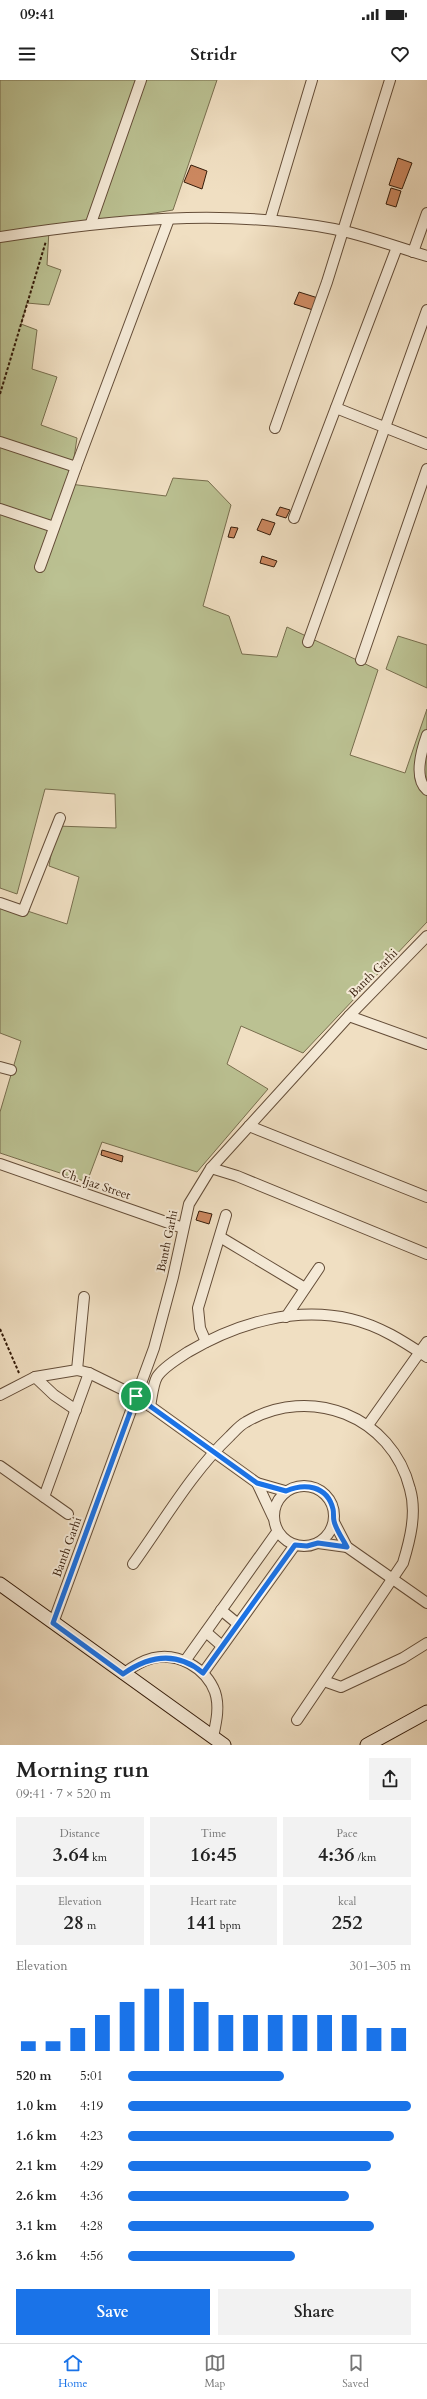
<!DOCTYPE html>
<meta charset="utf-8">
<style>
:root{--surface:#fff;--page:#f2f2f2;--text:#222;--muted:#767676;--line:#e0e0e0;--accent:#1a73e8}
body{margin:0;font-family:Cardo,serif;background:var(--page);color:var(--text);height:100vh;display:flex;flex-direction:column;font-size:15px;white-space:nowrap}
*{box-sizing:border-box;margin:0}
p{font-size:13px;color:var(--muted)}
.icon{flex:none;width:22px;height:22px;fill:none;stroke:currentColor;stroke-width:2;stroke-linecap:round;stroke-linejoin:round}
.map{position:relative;height:1665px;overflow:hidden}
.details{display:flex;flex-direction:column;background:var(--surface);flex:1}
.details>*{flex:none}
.pin{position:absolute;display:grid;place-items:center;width:34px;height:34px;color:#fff;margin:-17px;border:2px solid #fff;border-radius:50%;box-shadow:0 1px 4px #0007}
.round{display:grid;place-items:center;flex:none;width:42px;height:42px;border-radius:0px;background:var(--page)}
.headline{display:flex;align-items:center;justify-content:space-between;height:68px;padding:0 16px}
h1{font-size:22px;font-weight:700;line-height:30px}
.metrics{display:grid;grid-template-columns:repeat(3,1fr);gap:6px;height:68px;padding:4px 16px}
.metrics div{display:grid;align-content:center;border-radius:0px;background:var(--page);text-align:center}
.metrics b{font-size:20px;font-weight:700}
.metrics small{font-size:11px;font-weight:400}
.metrics p{font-size:11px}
.chart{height:112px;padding:8px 16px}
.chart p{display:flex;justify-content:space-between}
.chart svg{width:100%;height:72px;margin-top:4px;stroke:var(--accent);stroke-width:6}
.action{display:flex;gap:8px;margin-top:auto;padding:8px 16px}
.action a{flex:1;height:46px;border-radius:0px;background:var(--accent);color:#fff;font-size:16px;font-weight:700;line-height:46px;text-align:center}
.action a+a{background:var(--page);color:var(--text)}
ul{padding:0 16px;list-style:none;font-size:13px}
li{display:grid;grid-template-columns:64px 48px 1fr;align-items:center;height:30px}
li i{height:10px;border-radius:5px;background:var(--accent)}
.status{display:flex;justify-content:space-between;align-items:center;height:28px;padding:0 20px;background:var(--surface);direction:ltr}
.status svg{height:11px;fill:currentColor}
header{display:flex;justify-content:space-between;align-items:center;height:52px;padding:0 16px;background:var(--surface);font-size:18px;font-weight:700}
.tab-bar{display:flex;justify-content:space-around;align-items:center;height:56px;border-top:1px solid var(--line);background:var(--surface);font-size:11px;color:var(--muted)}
.tab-bar a{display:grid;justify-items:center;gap:2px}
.tab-bar .on{color:var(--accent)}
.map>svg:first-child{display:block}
</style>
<div class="status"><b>09:41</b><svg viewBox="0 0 49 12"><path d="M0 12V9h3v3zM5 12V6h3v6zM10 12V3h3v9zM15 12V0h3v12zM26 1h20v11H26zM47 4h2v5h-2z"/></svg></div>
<header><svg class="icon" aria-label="menu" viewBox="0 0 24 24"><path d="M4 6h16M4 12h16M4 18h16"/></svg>Stridr<svg class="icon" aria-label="heart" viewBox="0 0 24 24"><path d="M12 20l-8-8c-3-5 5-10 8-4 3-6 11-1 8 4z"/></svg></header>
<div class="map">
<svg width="427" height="1665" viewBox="0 0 427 1665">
<rect width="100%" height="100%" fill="#f0dfc2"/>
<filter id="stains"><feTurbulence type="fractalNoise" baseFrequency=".005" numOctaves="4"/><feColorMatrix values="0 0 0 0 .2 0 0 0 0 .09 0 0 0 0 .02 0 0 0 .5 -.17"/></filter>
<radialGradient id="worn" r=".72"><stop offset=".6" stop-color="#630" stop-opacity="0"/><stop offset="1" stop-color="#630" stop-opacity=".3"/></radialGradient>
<g fill="#bbc192" stroke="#786e4e">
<path d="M0 0H217L173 130 49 150 47 185 61 190 49 225 27 223 21 244 37 250 32 289 57 297 41 345 77 358 70 404 166 416 173 398 208 401 231 425 203 526 229 536 242 574 277 577 287 547 378 590 350 675 405 693 427 629V842L303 973 241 946 227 984 268 1009 197 1092 102 1062 87 1102 0 1073V1032L21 961 0 953V822L67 844 79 797 49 786 56 746 116 748 115 714 45 709 17 814 0 808Z"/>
<path d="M398 556 427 565V608L386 589Z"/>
</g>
<g fill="#cc8860" stroke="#351c0a">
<path d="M398 78 412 83 402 109 389 105Z"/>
<path d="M191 85 207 91 202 109 184 102Z"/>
<path d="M391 108 401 111 396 127 386 124Z"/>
<path d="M299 212 318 218 313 230 294 224Z"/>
<path d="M280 427 290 430 286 438 276 435Z"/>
<path d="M262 439 275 443 270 455 257 450Z"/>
<path d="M231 447 238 448 234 458 228 457Z"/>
<path d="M262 476 277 481 274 487 260 483Z"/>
<path d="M102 1070 123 1076 122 1082 101 1075Z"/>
<path d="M199 1131 212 1134 209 1144 196 1140Z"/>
</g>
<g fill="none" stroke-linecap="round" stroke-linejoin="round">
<g stroke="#644d38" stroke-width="12">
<g id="street">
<path d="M270 140 312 0"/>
<path d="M91 143 141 0"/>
<path d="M0 157C111 140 223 128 334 149 365 155 396 167 427 176"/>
<path d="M413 172 427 133"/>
<path d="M336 328 427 364"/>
<path d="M275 348 327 202 390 0"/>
<path d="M0 362 76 387 169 139"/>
<path d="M0 429 54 447"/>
<path d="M294 438 397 167"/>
<path d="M40 487 76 387"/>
<path d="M308 562 427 230"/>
<path d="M361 580 427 389"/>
<path d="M427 655C422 669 413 698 427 710"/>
<path d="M0 823 23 831 60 738"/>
<path d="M349 936 427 964"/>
<path d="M0 987 11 990"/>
<path d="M249 1046 427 1117"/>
<path d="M0 1084 183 1148"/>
<path d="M211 1088 237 1096 427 1174"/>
<path d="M220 1157 305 1208"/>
<path d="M286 1237 319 1188"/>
<path d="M206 1262 200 1248 198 1228 226 1135"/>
<path d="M77 1290 84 1217"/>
<path d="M35 1297 54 1315 76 1330"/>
<path d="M0 1315 35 1297 77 1290 89 1293 136 1316 257 1403 285 1411"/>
<path d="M150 1326C152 1317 153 1304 157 1297 163 1287 179 1278 188 1272 237 1243 295 1226 351 1239 380 1246 403 1261 427 1277"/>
<path d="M368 1345 427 1262"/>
<path d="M0 1386 68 1434"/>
<path d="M257 1403 273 1437"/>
<circle cx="304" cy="1436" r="30"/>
<path d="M44 1417 89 1293"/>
<path d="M334 1442 347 1467 427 1523"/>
<path d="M318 1463 347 1467"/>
<path d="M133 1484C164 1441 192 1392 230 1356 235 1351 240 1345 246 1342 310 1304 392 1336 410 1409 417 1433 410 1460 403 1483L297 1640"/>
<path d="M221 1530 238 1544"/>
<path d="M53 1543 154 1268 173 1197 189 1124 211 1088 349 936 427 856"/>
<path d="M206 1552 222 1566"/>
<path d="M185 1581 277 1452"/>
<path d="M203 1593 295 1465"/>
<path d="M123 1594C132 1587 141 1581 153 1578 178 1572 206 1588 215 1612 220 1627 216 1643 213 1657"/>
<path d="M324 1601 341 1607 403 1578 427 1563"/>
</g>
</g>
<g stroke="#351c0a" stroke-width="15">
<g id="secondary">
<path d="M0 1504 224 1665"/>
<path d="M367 1665 427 1632"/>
</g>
</g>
<g stroke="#351c0a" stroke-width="2" stroke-dasharray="3 2" stroke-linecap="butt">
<path d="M0 314 46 161"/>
<path d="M0 1249 19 1293"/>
</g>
<use href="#street" stroke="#f5ead7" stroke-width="10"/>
<use href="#secondary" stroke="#f5ead7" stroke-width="13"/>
</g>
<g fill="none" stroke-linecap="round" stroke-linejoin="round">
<g stroke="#fff" stroke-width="8">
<path id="route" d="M136 1316 257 1403 286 1411C304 1403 327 1405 333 1429 334 1433 333 1437 334 1441 336 1450 343 1459 347 1467L318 1463 307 1466 295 1465 203 1593C177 1571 150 1575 123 1594L53 1543Z"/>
</g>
<use href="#route" stroke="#1a73e8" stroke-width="5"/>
</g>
<g text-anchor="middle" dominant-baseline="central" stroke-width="4" stroke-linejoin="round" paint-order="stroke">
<g font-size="12" fill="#351c0a" stroke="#f5ead7">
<text transform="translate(373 893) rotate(-45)">Banth Garhi</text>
<text transform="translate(96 1104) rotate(19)">Ch. Ijaz Street</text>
<text transform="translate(167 1161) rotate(-78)">Banth Garhi</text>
<text transform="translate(67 1467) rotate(-70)">Banth Garhi</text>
</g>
</g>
<rect width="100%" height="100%" filter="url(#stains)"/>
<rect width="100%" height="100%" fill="url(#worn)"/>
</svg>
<div class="pin" style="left:136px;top:1316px;background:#1e9e55"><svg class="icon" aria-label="arrive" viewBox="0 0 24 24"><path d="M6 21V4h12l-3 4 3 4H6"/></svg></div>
</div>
<section class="details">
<div class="headline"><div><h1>Morning run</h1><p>09:41 · 7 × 520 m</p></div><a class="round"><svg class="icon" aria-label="share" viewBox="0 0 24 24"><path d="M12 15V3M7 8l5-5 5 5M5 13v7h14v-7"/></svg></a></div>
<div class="metrics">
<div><p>Distance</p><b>3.64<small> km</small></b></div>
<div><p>Time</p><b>16:45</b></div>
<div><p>Pace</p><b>4:36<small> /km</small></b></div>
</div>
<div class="metrics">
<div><p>Elevation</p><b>28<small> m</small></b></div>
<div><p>Heart rate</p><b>141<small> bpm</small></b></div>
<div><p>kcal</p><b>252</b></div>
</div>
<div class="chart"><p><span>Elevation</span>301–305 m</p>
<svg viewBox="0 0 160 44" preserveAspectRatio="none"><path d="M5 44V38M15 44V38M25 44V30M35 44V22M45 44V14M55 44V6M65 44V6M75 44V14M85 44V22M95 44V22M105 44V22M115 44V22M125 44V22M135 44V22M145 44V30M155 44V30"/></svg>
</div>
<ul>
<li><b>520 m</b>5:01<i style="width:55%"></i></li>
<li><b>1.0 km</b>4:19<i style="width:100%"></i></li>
<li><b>1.6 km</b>4:23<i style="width:94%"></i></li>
<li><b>2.1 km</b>4:29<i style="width:86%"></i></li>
<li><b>2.6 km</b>4:36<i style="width:78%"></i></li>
<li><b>3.1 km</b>4:28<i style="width:87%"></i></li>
<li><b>3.6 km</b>4:56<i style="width:59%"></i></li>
</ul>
<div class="action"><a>Save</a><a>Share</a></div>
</section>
<nav class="tab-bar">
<a class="on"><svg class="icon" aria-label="home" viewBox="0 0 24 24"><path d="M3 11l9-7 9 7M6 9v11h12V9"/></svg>Home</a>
<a><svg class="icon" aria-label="map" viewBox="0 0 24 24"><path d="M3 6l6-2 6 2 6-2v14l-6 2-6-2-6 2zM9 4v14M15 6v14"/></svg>Map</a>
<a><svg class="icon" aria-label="saved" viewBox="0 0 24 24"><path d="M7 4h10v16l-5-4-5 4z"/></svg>Saved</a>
</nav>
